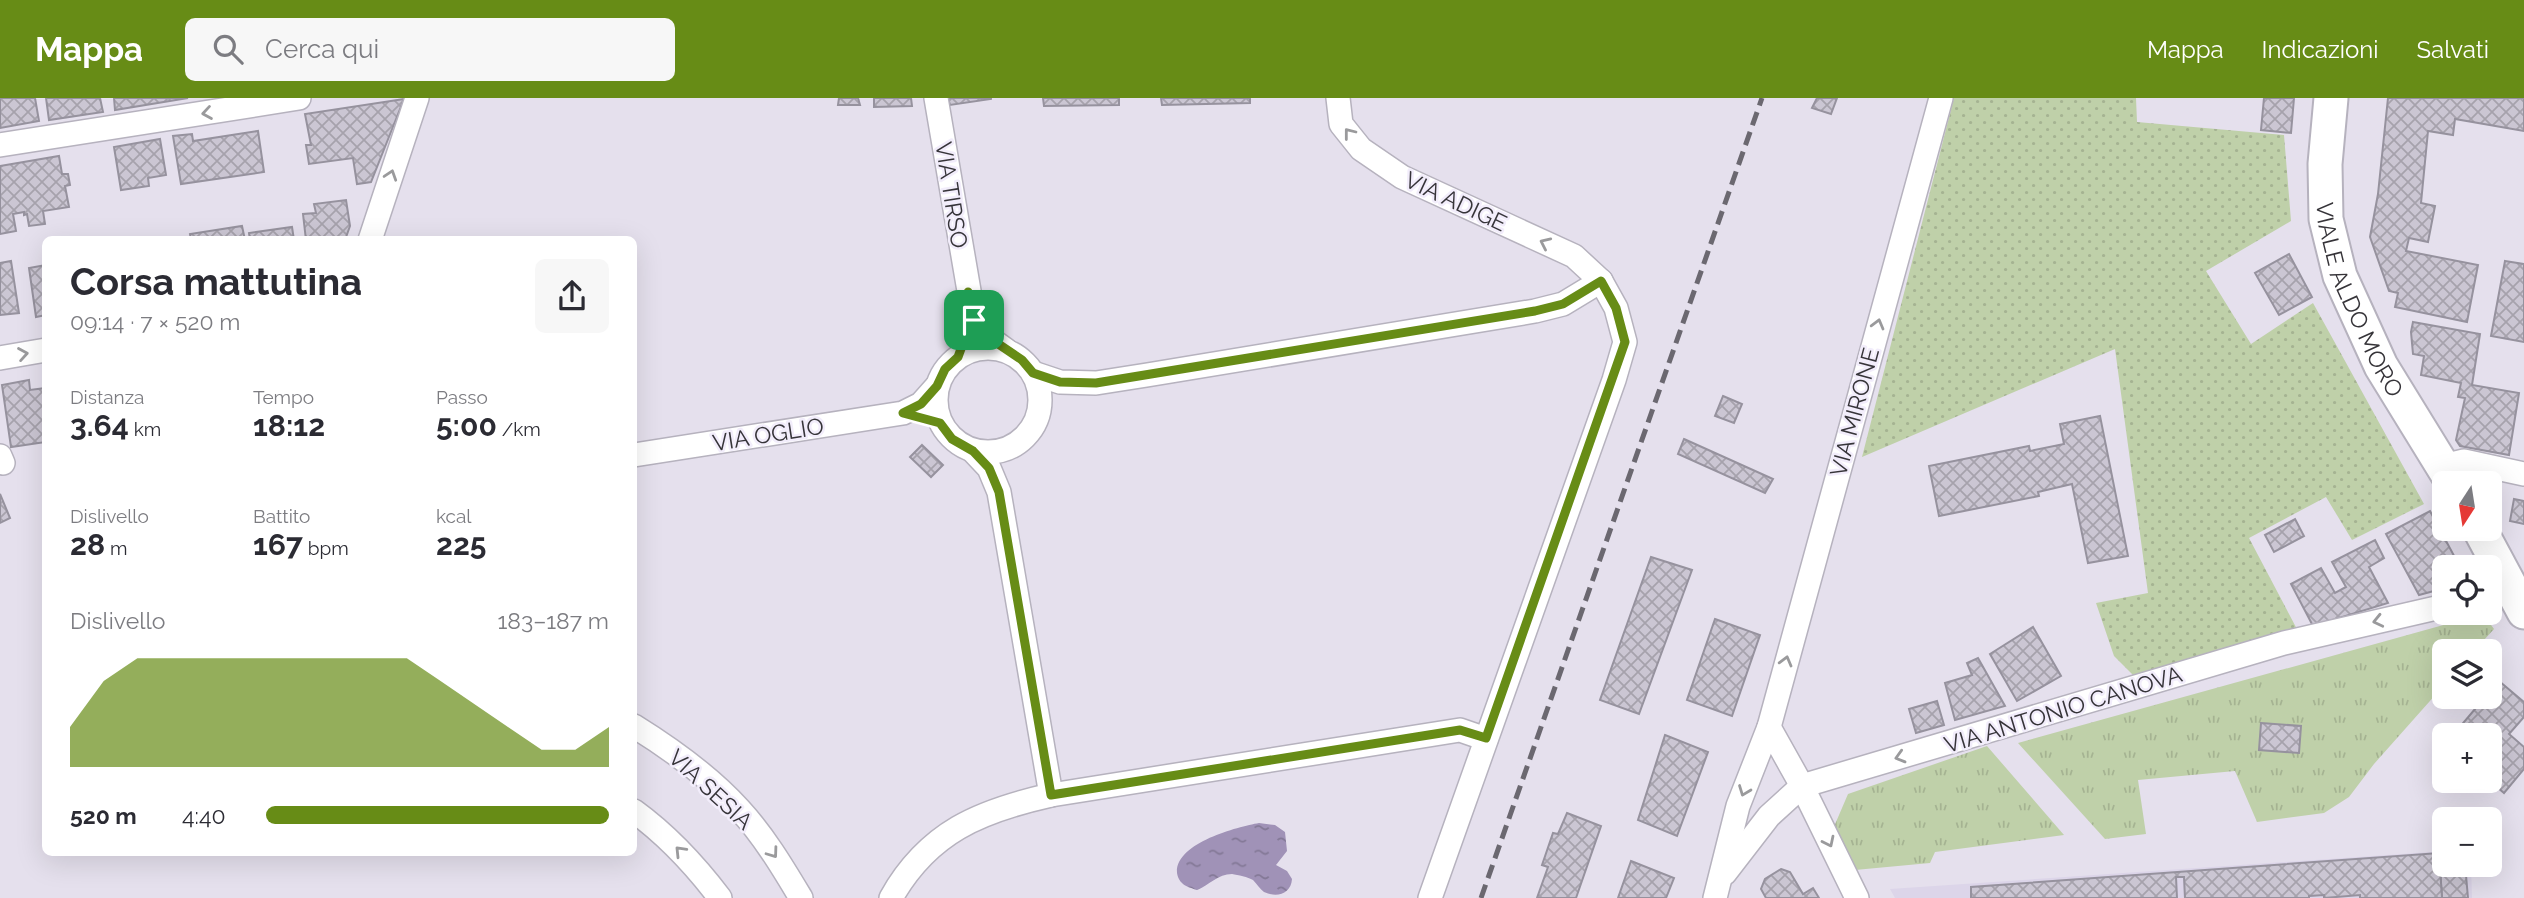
<!DOCTYPE html>
<html lang="it">
<meta charset="utf-8">
<style>
:root{--surface:#fff;--page:#f7f7f7;--text:#2b2b33;--muted:#7c7c81;--accent:#678c16}
body{margin:0;font-family:Raleway,sans-serif;background:var(--page);color:var(--text);height:100vh;display:flex;flex-direction:column;font-size:26px;white-space:nowrap}
*{box-sizing:border-box;margin:0}
p{font-size:23px;color:var(--muted)}
.icon{flex:none;width:38px;height:38px;fill:none;stroke:currentColor;stroke-width:2;stroke-linecap:round;stroke-linejoin:round}
.map{position:relative;flex:1;overflow:hidden}
.details{position:absolute;left:42px;top:138px;width:595px;height:620px;display:flex;flex-direction:column;background:var(--surface);border-radius:10px;box-shadow:0 7px 28px #0002}
.details>*{flex:none}
.needle{width:46px;rotate:192deg}
.fabs{position:absolute;left:2432px;top:373px;display:grid;gap:14px}
.fabs a{display:grid;place-items:center;width:70px;height:70px;border-radius:10px;background:var(--surface);box-shadow:0 7px 28px #0002;font-size:35px}
.pin{position:absolute;display:grid;place-items:center;width:60px;height:60px;color:#fff;margin:-30px;border-radius:14px;box-shadow:0 4px 10px #0006}
.round{display:grid;place-items:center;flex:none;width:74px;height:74px;border-radius:10px;background:var(--page)}
.overview{display:flex;align-items:center;justify-content:space-between;height:119px;padding:0 28px}
h1{font-size:38px;font-weight:700;line-height:52px}
.figures{display:grid;grid-template-columns:repeat(3,1fr);gap:10px;height:119px;padding:7px 28px}
.figures div{display:grid;align-content:center}
.figures b{font-size:30px;font-weight:700}
.figures small{font-size:19px;font-weight:400}
.figures p{font-size:19px}
.chart{height:196px;padding:14px 28px}
.chart p{display:flex;justify-content:space-between}
.chart svg{width:100%;height:126px;margin-top:7px;fill:var(--accent);opacity:.7}
ul{padding:0 28px;list-style:none;font-size:23px}
li{display:grid;grid-template-columns:112px 84px 1fr;align-items:center;height:52px}
li i{height:18px;border-radius:9px;background:var(--accent)}
header{display:flex;align-items:center;gap:42px;box-sizing:border-box;height:98px;padding:0 35px;background:var(--accent);color:#fff}
header strong{font-size:33px}
nav{display:flex;gap:38px;margin-inline-start:auto;font-size:24px}
.search{width:490px;height:63px;background:var(--page);display:flex;align-items:center;gap:18px;box-sizing:border-box;padding:0 24px;border-radius:10px;color:var(--muted);font-size:26px}
.map>svg:first-child{display:block}
</style>
<header>
<strong>Mappa</strong>
<div class="search"><svg class="icon" aria-label="search" viewBox="0 0 24 24"><circle cx="10" cy="10" r="6"/><path d="M15 15l6 6"/></svg>Cerca qui</div>
<nav><a>Mappa</a><a>Indicazioni</a><a>Salvati</a></nav>
</header>
<div class="map">
<svg width="2524" height="800" viewBox="0 0 2524 800">
<defs>
<pattern id="grass-tufts" width="24" height="20" patternUnits="userSpaceOnUse" patternTransform="scale(1.75)"><rect width="24" height="20" fill="#bfd0a9"/><path d="M3 7l-1-3M5 7V3M7 7l1-3M15 17l-1-3M17 17v-4M19 17l1-3" fill="none" stroke="#a5b392"/></pattern>
<pattern id="park-dots" width="8" height="8" patternUnits="userSpaceOnUse" patternTransform="scale(1.75)"><rect width="8" height="8" fill="#bfd0a9"/><path d="M2 2h.1M6 6h.1" fill="none" stroke="#a5b392" stroke-width="1.8" stroke-linecap="round"/></pattern>
<pattern id="water-ripples" width="26" height="14" patternUnits="userSpaceOnUse" patternTransform="scale(1.75)"><rect width="26" height="14" fill="#a092b7"/><path d="M2 4q2-2 4 0t4 0M15 11q2-2 4 0t4 0" fill="none" stroke="#837896"/></pattern>
<pattern id="building-cross-hatch" width="8" height="8" patternUnits="userSpaceOnUse" patternTransform="scale(1.75)"><rect width="8" height="8" fill="#cbc6d3"/><path d="M0 0l8 8M0 8l8-8" fill="none" stroke="#a6a2ac"/></pattern>
</defs>
<rect width="100%" height="100%" fill="#e5e0ed"/>
<path fill="#dcd5e9" d="M2445 753V766L2471 767 2472 800H1895L1890 791Z"/>
<g fill="url(#grass-tufts)">
<path d="M2483 516 2494 531 2474 553H2445V586L2374 666 2349 699 2324 715 2257 724 2235 673 2138 682 2146 736 2105 741 2018 645Z"/>
<path d="M1987 648 2064 737 1935 754 1930 765 1855 772 1833 731 1848 696Z"/>
</g>
<path fill="url(#park-dots)" d="M1954 0H2136L2137 24 2284 37 2291 123 2206 173 2251 246 2313 205 2424 406 2352 442 2326 399 2249 440 2299 535 2133 577 2114 558 2096 505 2148 495 2115 251 1862 359Z"/>
<path fill="url(#water-ripples)" d="M1259 725 1275 727 1285 734 1287 753 1276 767 1287 773 1292 781C1291 796 1277 800 1264 794 1260 791 1257 786 1253 782 1248 779 1238 777 1232 776 1218 776 1209 787 1197 792 1188 789 1179 787 1177 775 1175 745 1237 729 1259 725Z"/>
<g fill="url(#building-cross-hatch)" stroke="#96929e" stroke-width="2">
<path d="M0 0H35L39 23 0 30Z"/>
<path d="M46 0H100L103 14 49 22Z"/>
<path d="M114 0H188L115 12Z"/>
<path d="M839 0H858L860 7H838Z"/>
<path d="M874 0H911L912 8 874 9Z"/>
<path d="M948 0H991V1L950 7Z"/>
<path d="M1043 0H1119V7L1044 8Z"/>
<path d="M1161 0H1250V5L1162 7Z"/>
<path d="M1817 0H1837L1831 16 1812 10Z"/>
<path d="M2264 0H2294L2291 35 2261 32Z"/>
<path d="M2388 0H2524V33L2455 21 2453 37 2428 33 2421 105 2435 108 2428 144 2409 140 2406 153 2478 167 2467 224 2395 209 2398 195 2389 193 2370 139 2378 96Z"/>
<path d="M404 1 371 84 357 86 353 60 309 66 306 47H311L305 16Z"/>
<path d="M258 33 264 74 181 86 173 38 192 36 193 43Z"/>
<path d="M160 41 166 77 148 80 149 88 121 92 114 49Z"/>
<path d="M59 58 62 76H68L70 87 65 88 69 109 43 113 45 126 29 128 27 116 24 117V114L13 116 16 133 0 136V68Z"/>
<path d="M346 102 350 128 345 142H306L303 116 316 115 314 106Z"/>
<path d="M242 128 245 142H191L190 136Z"/>
<path d="M292 129 294 142H250L249 135Z"/>
<path d="M2289 156 2312 199 2279 217 2255 175Z"/>
<path d="M11 163 19 215 0 217V165Z"/>
<path d="M2505 163 2524 166V244L2491 238Z"/>
<path d="M46 167V217L36 219 29 170Z"/>
<path d="M2413 224 2480 236 2472 287 2519 295 2509 357 2460 348 2456 342 2465 300 2458 299 2461 285 2421 277 2424 258 2413 256 2411 234Z"/>
<path d="M29 282 30 292 46 290V344L11 349 2 287Z"/>
<path d="M1723 298 1742 306 1734 325 1715 318Z"/>
<path d="M2100 318 2128 458 2088 465 2072 386 2038 394 2039 398 1939 418 1929 368 2029 348 2030 353 2064 346 2060 326Z"/>
<path d="M1684 341 1773 381 1765 395 1678 356Z"/>
<path d="M922 347 943 367 931 379 910 359Z"/>
<path d="M0 396 10 420 0 425Z"/>
<path d="M2514 401 2524 403V426L2510 423Z"/>
<path d="M2430 413 2460 469H2445V490L2419 497 2386 436Z"/>
<path d="M2295 421 2304 438 2274 454 2265 437Z"/>
<path d="M2375 442 2384 460 2369 469 2388 505 2313 528 2291 486 2321 470 2335 495 2346 489 2332 464Z"/>
<path d="M1651 459 1692 472 1639 616 1600 602Z"/>
<path d="M1715 521 1760 537 1732 618 1687 602Z"/>
<path d="M2033 529 2061 578 2017 603 1990 556Z"/>
<path d="M1978 560 2005 608 1955 622 1945 585 1972 577 1967 565Z"/>
<path d="M2499 583 2524 604V619L2509 636 2524 649V671L2504 695 2490 683 2484 691 2474 682H2490V637H2453L2486 598H2490V593Z"/>
<path d="M1937 603 1944 627 1916 635 1909 611Z"/>
<path d="M2261 625 2301 628 2299 655 2259 652Z"/>
<path d="M1665 637 1708 654 1677 738 1638 722Z"/>
<path d="M1567 715 1601 728 1576 800H1537L1548 769 1542 767 1553 735 1558 736Z"/>
<path d="M2445 754V766H2465L2468 800H2442L2439 755Z"/>
<path d="M2439 755 2442 800H2360V797L2324 800V797L2309 798V800H2185L2184 779H2176L2177 800H1971V789Z"/>
<path d="M1631 763 1674 780 1666 800H1618Z"/>
<path d="M1781 771 1790 774 1803 796 1813 790 1819 800H1766L1761 791 1765 781Z"/>
</g>
<g fill="none" stroke-linecap="round" stroke-linejoin="round">
<g stroke="#b6b2be" stroke-width="26">
<g id="minor">
<path d="M936 0 974 222 988 239 1006 252"/>
<path d="M1338 0 1341 26 1361 51 1402 79 1574 158 1601 183 1616 210 1625 244 1614 282 1430 800"/>
<path d="M0 47 299 0"/>
<path d="M370 142 417 0"/>
<circle cx="988" cy="302" r="52"/>
<path d="M0 260 46 252"/>
<path d="M1033 275 1060 284 1096 285 1147 277 1535 213 1563 206 1601 183"/>
<path d="M973 353 989 370 999 394 1051 697"/>
<path d="M634 357 903 315 921 306 937 288"/>
<path d="M0 358 3 365"/>
<path d="M2443 368 2464 363 2524 376"/>
<path d="M634 628C671 651 709 678 739 711 764 738 783 770 801 800"/>
<path d="M1769 629 1802 688 1857 800"/>
<path d="M634 713C667 737 695 767 720 800"/>
<path d="M1725 775 1769 718 1802 688 2284 545 2445 508"/>
<path d="M891 800C928 734 980 713 1051 697L1460 632 1486 641"/>
<path d="M1715 800 1738 708 1769 629 1941 0"/>
</g>
</g>
<g stroke="#b6b2be" stroke-width="37">
<g id="secondary">
<path id="s1" d="M2331 0 2325 66 2326 121 2340 178 2381 268 2453 385"/>
<path d="M2479 430 2524 514"/>
</g>
</g>
<use href="#minor" stroke="#fff" stroke-width="23"/>
<use href="#secondary" stroke="#fff" stroke-width="33"/>
<path stroke="#6b6870" stroke-width="5" stroke-dasharray="14 7" stroke-linecap="butt" d="M1481 800 1762 0"/>
</g>
<defs><path id="oneway-chevron" d="M-2-3.5L2.5 0L-2 3.5" fill="none" stroke-width="1.6" stroke-linecap="round" stroke-linejoin="round" transform="scale(1.75)"/></defs>
<g stroke="#9a9a9c">
<use href="#oneway-chevron" transform="translate(207 15) rotate(171)"/>
<use href="#oneway-chevron" transform="translate(1349 35) rotate(-128)"/>
<use href="#oneway-chevron" transform="translate(391 77) rotate(-72)"/>
<use href="#oneway-chevron" transform="translate(1545 145) rotate(-155)"/>
<use href="#oneway-chevron" transform="translate(1878 226) rotate(-75)"/>
<use href="#oneway-chevron" transform="translate(23 256) rotate(-10)"/>
<use href="#oneway-chevron" transform="translate(2378 523) rotate(167)"/>
<use href="#oneway-chevron" transform="translate(1786 563) rotate(-75)"/>
<use href="#oneway-chevron" transform="translate(1900 659) rotate(164)"/>
<use href="#oneway-chevron" transform="translate(1744 693) rotate(111)"/>
<use href="#oneway-chevron" transform="translate(1829 744) rotate(64)"/>
<use href="#oneway-chevron" transform="translate(680 753) rotate(-134)"/>
<use href="#oneway-chevron" transform="translate(773 755) rotate(54)"/>
</g>
<g fill="none" stroke-linecap="round" stroke-linejoin="round">
<g stroke="#fff" stroke-width="14">
<path id="route" d="M1601 183 1616 210 1625 244 1486 640 1460 632 1051 697 999 394 989 370 973 353 952 341 940 325 903 315 921 306 937 288 945 271 958 259 966 237 968 194 974 222 988 239 1022 262 1033 275 1060 284 1096 285 1535 213 1563 206Z"/>
</g>
<use href="#route" stroke="#678c16" stroke-width="9"/>
</g>
<g text-anchor="middle" dominant-baseline="central" stroke-width="5" stroke-linejoin="round" paint-order="stroke">
<g font-size="23" fill="#363439" stroke="#f2edfb">
<text transform="translate(952 97) rotate(81)">VIA TIRSO</text>
<text transform="translate(1456 103) rotate(25)">VIA ADIGE</text>
<text stroke="none"><textPath href="#s1" startOffset="208">VIALE ALDO MORO</textPath></text>
<text transform="translate(1854 314) rotate(-75)">VIA MIRONE</text>
<text transform="translate(768 336) rotate(-9)">VIA OGLIO</text>
<text transform="translate(2063 611) rotate(-17)">VIA ANTONIO CANOVA</text>
<text transform="translate(711 691) rotate(43)">VIA SESIA</text>
</g>
</g>
</svg>
<div class="fabs">
<a><svg class="needle" viewBox="-14 -14 28 28"><path d="M0-13l5 13h-10z" fill="#e53935"/><path d="M0 13l5-13h-10z" fill="#7c7c81"/></svg></a>
<a><svg class="icon" aria-label="locate" viewBox="0 0 24 24"><circle cx="12" cy="12" r="6"/><path d="M12 2v4M12 18v4M2 12h4M18 12h4"/></svg></a>
<a><svg class="icon" aria-label="layers" viewBox="0 0 24 24"><path d="M12 4l9 5-9 5-9-5zM3 14l9 5 9-5"/></svg></a>
<a>+</a>
<a>−</a>
</div>
<div class="pin" style="left:974px;top:222px;background:#1e9e55"><svg class="icon" aria-label="arrive" viewBox="0 0 24 24"><path d="M6 21V4h12l-3 4 3 4H6"/></svg></div>
<section class="details">
<div class="overview"><div><h1>Corsa mattutina</h1><p>09:14 · 7 × 520 m</p></div><a class="round"><svg class="icon" aria-label="share" viewBox="0 0 24 24"><path d="M12 15V3M7 8l5-5 5 5M5 13v7h14v-7"/></svg></a></div>
<div class="figures">
<div><p>Distanza</p><b>3.64<small> km</small></b></div>
<div><p>Tempo</p><b>18:12</b></div>
<div><p>Passo</p><b>5:00<small> /km</small></b></div>
</div>
<div class="figures">
<div><p>Dislivello</p><b>28<small> m</small></b></div>
<div><p>Battito</p><b>167<small> bpm</small></b></div>
<div><p>kcal</p><b>225</b></div>
</div>
<div class="chart"><p><span>Dislivello</span>183–187 m</p>
<svg viewBox="0 0 160 44" preserveAspectRatio="none"><path d="M0 44V30L10 14L20 6L30 6L40 6L50 6L60 6L70 6L80 6L90 6L100 6L110 14L120 22L130 30L140 38L150 38L160 30V44z"/></svg>
</div>
<ul>
<li><b>520 m</b>4:40<i style="width:100%"></i></li>
</ul>
</section>
</div>
